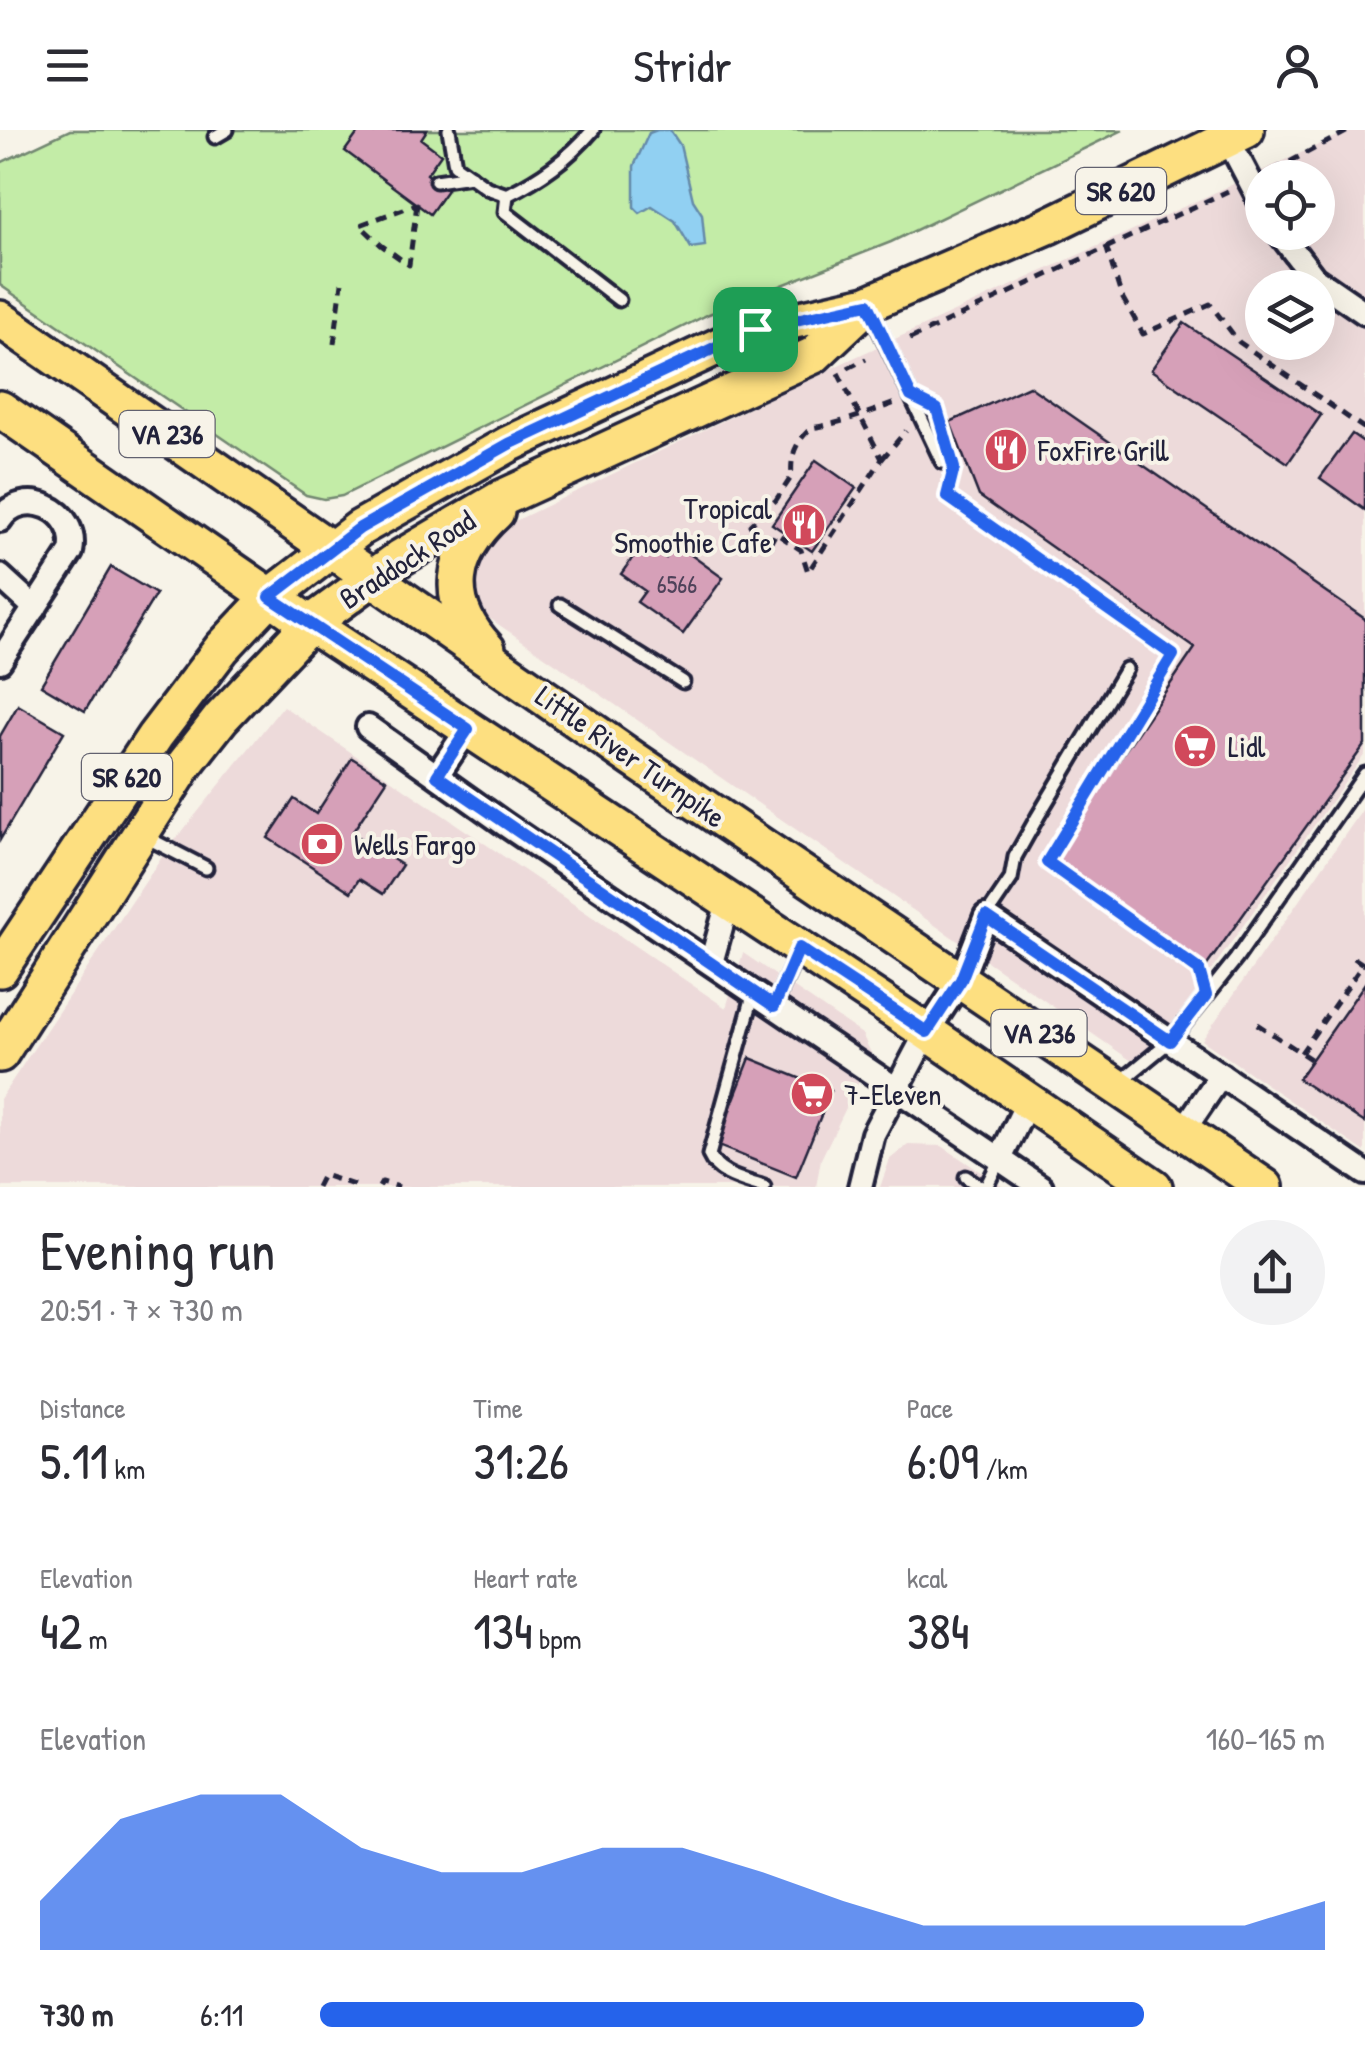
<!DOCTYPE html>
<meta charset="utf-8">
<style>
:root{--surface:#fff;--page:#f2f2f3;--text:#2b2b33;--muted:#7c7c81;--accent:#2563eb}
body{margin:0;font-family:"Patrick Hand",sans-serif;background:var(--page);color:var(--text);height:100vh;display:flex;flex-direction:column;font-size:38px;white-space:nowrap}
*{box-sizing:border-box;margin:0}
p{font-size:32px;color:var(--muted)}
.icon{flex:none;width:55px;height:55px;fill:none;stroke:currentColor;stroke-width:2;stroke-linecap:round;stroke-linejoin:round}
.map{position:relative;height:1057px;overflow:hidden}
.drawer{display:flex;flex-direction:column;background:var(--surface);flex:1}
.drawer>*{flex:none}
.controls{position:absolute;left:1245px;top:30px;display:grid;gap:20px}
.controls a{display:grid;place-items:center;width:90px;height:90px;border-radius:50%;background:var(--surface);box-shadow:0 10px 40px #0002;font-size:50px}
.pin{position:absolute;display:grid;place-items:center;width:85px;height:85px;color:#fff;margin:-42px;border-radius:20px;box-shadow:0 5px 15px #0006}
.round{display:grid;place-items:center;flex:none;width:105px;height:105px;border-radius:52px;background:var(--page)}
.summary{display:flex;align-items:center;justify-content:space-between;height:170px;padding:0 40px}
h1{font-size:55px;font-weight:600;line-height:75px}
.figures{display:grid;grid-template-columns:repeat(3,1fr);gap:15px;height:170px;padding:10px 40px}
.figures div{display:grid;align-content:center}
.figures b{font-size:50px;font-weight:600}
.figures small{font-size:28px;font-weight:400}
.figures p{font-size:28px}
.chart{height:280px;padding:20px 40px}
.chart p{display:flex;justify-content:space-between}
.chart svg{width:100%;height:180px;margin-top:10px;fill:var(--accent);opacity:.7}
ul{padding:0 40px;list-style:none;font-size:32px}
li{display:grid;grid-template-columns:160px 120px 1fr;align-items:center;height:75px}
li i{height:25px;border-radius:12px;background:var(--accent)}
header{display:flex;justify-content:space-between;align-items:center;height:130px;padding:0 40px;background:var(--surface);font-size:45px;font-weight:600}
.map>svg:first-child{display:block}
</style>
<header><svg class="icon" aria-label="menu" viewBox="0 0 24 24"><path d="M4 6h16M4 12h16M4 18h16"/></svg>Stridr<svg class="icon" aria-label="person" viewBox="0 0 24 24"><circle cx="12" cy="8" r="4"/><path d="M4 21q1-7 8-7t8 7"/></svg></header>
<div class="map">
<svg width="1365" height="1057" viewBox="0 0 1365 1057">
<rect width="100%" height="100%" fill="#f7f3e8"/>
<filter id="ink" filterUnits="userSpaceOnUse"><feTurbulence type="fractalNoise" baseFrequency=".01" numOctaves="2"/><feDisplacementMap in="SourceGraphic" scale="20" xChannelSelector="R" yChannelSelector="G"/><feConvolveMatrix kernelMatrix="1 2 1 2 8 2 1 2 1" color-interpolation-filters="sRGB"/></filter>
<g filter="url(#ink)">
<g fill="#eddada" fill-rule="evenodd">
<path d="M1351 0H1365V624L1142 938 482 483 473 462V430L488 404 849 230ZM1262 48H1318V102H1262ZM1262 158H1318V212H1262Z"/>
<path d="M283 576 726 878 743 823 862 904 872 925 821 1029 816 1057H0V969L164 724Z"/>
<path d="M1365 676V1022L1202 910Z"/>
<path d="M908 1015 942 1016 1003 1057H880L890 1029Z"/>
</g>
<path fill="#c3eca7" stroke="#728771" stroke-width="2.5" d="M70 0H1123L891 112 709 184 342 366 324 369 306 365 0 155V33Z"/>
<path fill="#91d0f2" stroke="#658aa9" stroke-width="2.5" d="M657 0H670L680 15 693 70 702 84 705 116 691 118 675 91 652 76 640 83 634 77V36L649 3Z"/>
<g fill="#d6a0b8" stroke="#22223b" stroke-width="2.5">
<path d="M360 0 374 3 377 0H427L421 9 441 24 427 44 447 60 430 84 345 21Z"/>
<path d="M1184 193 1321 285 1288 333 1151 240Z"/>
<path d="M1029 256 1365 489V614L1203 841 1049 732 1195 518 979 366 950 292Z"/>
<path d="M1352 304 1365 313V380L1320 348Z"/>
<path d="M816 330 856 358 812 421 772 394Z"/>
<path d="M644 412 666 428 676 414 723 448 683 504 637 472 645 461 621 444Z"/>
<path d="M111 437 156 464 85 581 41 555Z"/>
<path d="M18 575 64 602 0 710V606Z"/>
<path d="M352 628 387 650 352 703 402 735 383 764 359 749 351 762 268 708 294 669 316 684Z"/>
<path d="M1365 853V993L1298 949Z"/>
<path d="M750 928 831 961 796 1047 716 1015Z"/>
</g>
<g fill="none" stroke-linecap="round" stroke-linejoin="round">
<g stroke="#22223b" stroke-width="19">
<g id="lane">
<path d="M449 0 455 35 487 58 507 65C541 48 568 29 593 0"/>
<path d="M215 7 227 0"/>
<path d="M436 51 471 46"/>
<path d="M507 65 505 82 619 170"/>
<path d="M869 178 942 332"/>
<path d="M560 475 683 552"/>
<path d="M142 705 206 738"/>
<path d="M986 786 1011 749 1015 727 1038 686 1126 539"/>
<path d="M754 862 709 1025C718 1046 744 1050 764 1057"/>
<path d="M774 876 798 822"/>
<path d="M1119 953 1170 911 1236 829 1365 644"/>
<path d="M966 1047 981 1057"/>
<path d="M986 1057 1000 1029"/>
</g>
</g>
<g stroke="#22223b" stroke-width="30">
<g id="street">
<path d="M1228 9 1262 74"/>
<path d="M1279 102 1314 148 1365 183"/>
<path d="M0 390C22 355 80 379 71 422L0 531"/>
<path d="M0 446 35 478"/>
<path d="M368 597 506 695 1041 1057"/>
<path d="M437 645 468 599"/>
<path d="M711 833 728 772"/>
<path d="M1183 1001 1221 945"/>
<path d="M1000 1029 1028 971"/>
<path d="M860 1057 873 1004 927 902 961 850 986 786 1365 1043"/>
</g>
</g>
<g stroke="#22223b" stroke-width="42">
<g id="primary">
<path d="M0 189 633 629 1265 1057"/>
<path d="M0 279 310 494 927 902 1154 1057"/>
<path d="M487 519C442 472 450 424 496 382"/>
<path d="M0 839 155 606 222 518 270 467 360 398 509 314 755 199 867 174 1048 96 1246 0"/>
<path d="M0 924 185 634 221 588 310 494 400 428 502 368 814 225 867 175"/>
</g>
</g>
<g stroke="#22223b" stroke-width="5" stroke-dasharray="10 8" stroke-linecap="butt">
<path d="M1274 40 1350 0"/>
<path d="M417 74 409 135 381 115 360 95Z"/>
<path d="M1106 116 1121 165 1143 204 1210 174 1239 212 1365 299"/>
<path d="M910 209 1228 61"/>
<path d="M334 214 342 153"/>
<path d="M848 238 866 229"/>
<path d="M838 243 882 329 808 442 801 420 776 403 771 412 762 414 750 395 776 370 792 346C790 325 796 312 811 298 843 293 865 284 895 273"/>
<path d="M882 329 906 301"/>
<path d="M952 346 947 366 1173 525 1047 732 1200 843"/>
<path d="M1354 828 1363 834"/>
<path d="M1257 894 1312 930"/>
<path d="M1301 923 1363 834 1365 835"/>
<path d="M317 1057 323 1045 360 1057"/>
<path d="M379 1057 382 1052 399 1057"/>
</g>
<use href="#lane" stroke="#f7f3e8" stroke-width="11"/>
<use href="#street" stroke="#f7f3e8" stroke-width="22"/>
<use href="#primary" stroke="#fddf80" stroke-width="35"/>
</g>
</g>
<g fill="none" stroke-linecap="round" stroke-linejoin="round" filter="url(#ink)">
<g stroke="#fff" stroke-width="20">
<path id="route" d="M868 174 911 266 937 279 954 338 947 366 1173 525 1047 732 1199 840 1206 865 1170 911 986 786 961 850 927 902 799 818 774 876 437 646 468 599 270 467 360 398 509 314 755 199Z"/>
</g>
<use href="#route" stroke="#2563eb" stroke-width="12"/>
</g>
<defs>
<g id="restaurant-disc" transform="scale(2.25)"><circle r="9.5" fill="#d1495b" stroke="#f7f3e8"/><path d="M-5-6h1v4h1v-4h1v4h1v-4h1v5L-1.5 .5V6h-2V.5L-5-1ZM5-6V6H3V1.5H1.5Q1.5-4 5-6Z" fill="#fff"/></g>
<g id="supermarket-disc" transform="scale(2.25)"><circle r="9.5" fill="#d1495b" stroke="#f7f3e8"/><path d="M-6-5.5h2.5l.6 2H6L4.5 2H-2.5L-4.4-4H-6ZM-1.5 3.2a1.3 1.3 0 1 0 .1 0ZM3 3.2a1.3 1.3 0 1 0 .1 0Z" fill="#fff"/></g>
<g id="bank-disc" transform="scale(2.25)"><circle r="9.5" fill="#d1495b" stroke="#f7f3e8"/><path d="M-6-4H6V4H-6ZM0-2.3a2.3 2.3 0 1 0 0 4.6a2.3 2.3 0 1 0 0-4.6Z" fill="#fff"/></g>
</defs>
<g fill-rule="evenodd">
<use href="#restaurant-disc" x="1006" y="320"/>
<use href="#restaurant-disc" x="804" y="395"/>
<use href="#supermarket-disc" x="1195" y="616"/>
<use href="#bank-disc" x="322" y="714"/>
<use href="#supermarket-disc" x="812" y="964"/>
</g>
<g text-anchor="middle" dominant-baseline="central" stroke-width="8" stroke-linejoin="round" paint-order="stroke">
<g font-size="25" fill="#4f425a">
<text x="677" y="454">6566</text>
</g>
<g fill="#f7f3e8" stroke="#62616f" stroke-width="2.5">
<rect x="1076" y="38" width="90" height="46" rx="8"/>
<rect x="119.5" y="281" width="95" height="46" rx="8"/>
<rect x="82" y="624" width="90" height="46" rx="8"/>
<rect x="991.5" y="880" width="95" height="46" rx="8"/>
</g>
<g font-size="28" font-weight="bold" fill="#22223b">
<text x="1121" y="61">SR 620</text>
<text x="167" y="304">VA 236</text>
<text x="127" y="647">SR 620</text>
<text x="1039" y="903">VA 236</text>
</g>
<g font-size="30" fill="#22223b" stroke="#f7f3e8" text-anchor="start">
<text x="1038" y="320">FoxFire Grill</text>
<text x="772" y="378" text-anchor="end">Tropical<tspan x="772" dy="34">Smoothie Cafe</tspan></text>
<text x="1228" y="616">Lidl</text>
<text x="354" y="714">Wells Fargo</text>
<text x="844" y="964">7-Eleven</text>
</g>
<g font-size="30" fill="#22223b" stroke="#f7f3e8">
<text transform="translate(407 429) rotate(-33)">Braddock Road</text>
<text transform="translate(631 626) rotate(35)">Little River Turnpike</text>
</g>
</g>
</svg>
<div class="controls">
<a><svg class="icon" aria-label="locate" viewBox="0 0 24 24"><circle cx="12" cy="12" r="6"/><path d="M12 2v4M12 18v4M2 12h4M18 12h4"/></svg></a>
<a><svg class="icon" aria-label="layers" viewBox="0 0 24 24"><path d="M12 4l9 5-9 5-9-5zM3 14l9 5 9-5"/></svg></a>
</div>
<div class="pin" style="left:755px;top:199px;background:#1e9e55"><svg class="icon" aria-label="arrive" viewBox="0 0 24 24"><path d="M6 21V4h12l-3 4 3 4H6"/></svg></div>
</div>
<section class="drawer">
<div class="summary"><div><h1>Evening run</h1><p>20:51 · 7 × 730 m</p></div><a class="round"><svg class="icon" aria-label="share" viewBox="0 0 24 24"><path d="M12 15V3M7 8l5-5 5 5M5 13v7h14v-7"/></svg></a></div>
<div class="figures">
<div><p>Distance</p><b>5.11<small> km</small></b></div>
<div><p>Time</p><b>31:26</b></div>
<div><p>Pace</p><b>6:09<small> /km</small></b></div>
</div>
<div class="figures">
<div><p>Elevation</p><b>42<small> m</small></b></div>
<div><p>Heart rate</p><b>134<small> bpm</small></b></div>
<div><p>kcal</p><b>384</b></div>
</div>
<div class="chart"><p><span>Elevation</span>160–165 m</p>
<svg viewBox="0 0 160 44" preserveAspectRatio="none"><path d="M0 44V32L10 12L20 6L30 6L40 19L50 25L60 25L70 19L80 19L90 25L100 32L110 38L120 38L130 38L140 38L150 38L160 32V44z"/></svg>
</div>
<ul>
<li><b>730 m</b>6:11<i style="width:82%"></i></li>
</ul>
</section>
